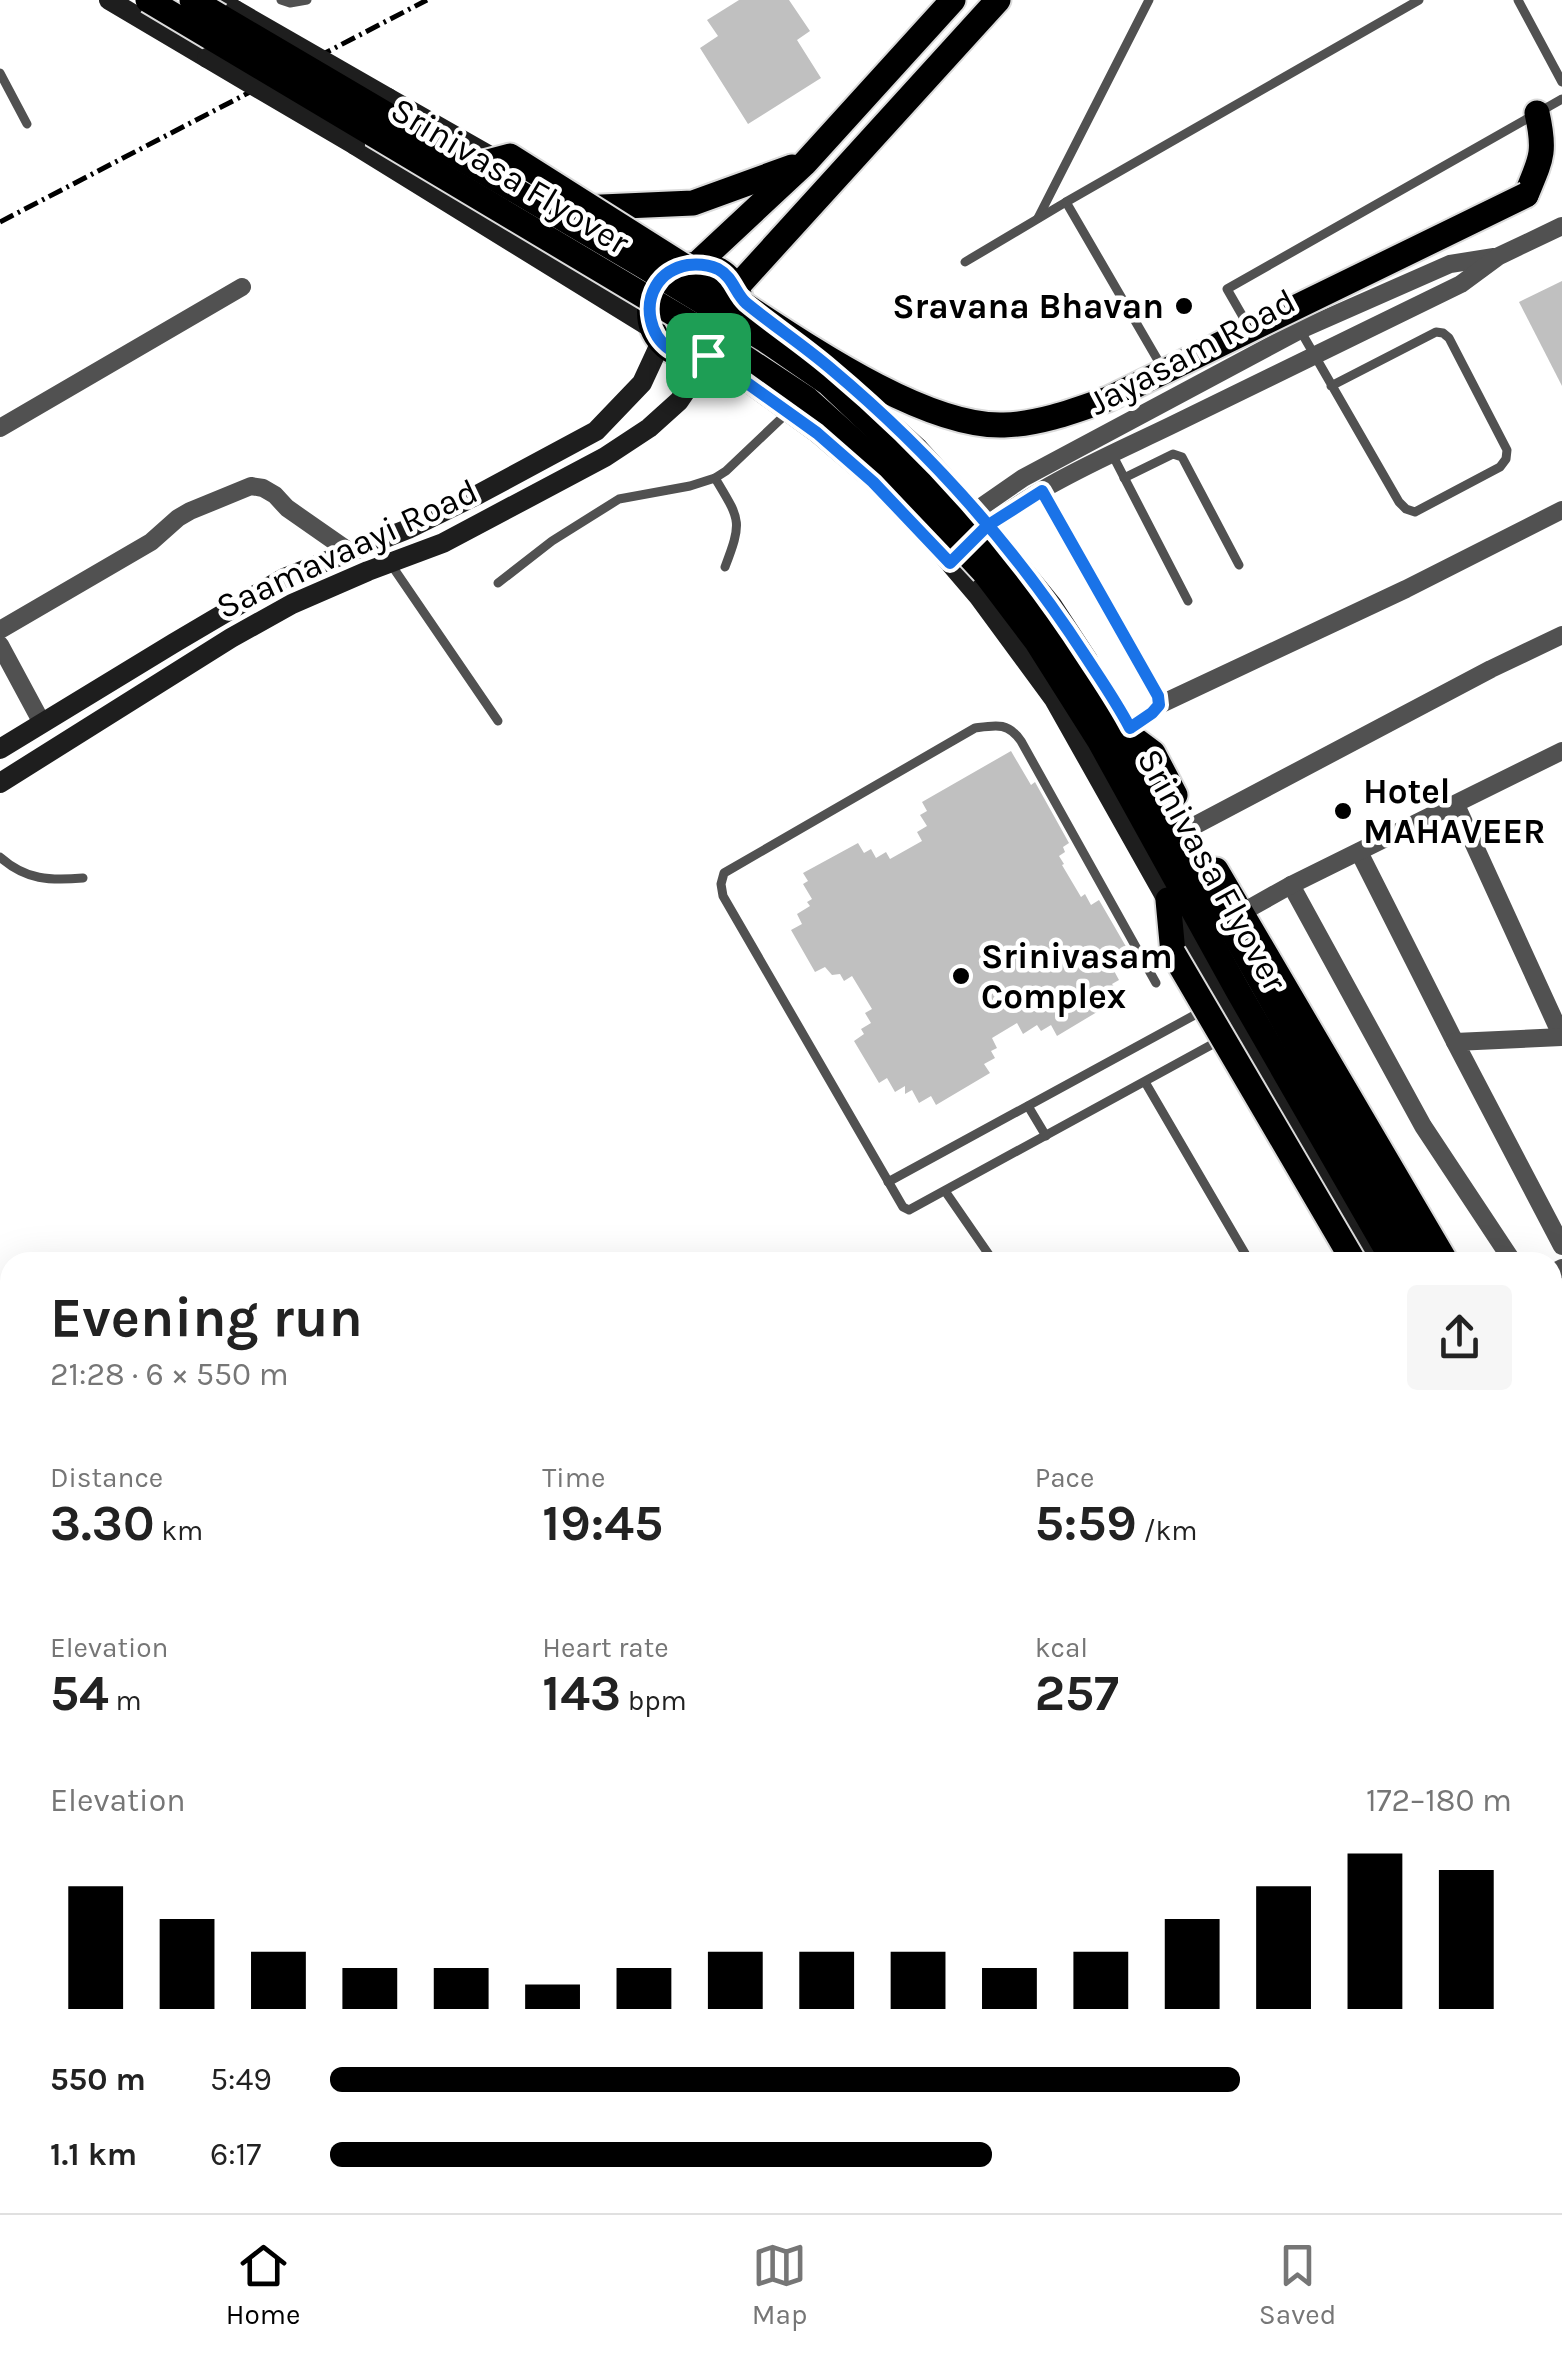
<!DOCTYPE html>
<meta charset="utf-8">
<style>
:root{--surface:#fff;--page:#f6f6f6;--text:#222;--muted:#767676;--line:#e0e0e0;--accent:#000}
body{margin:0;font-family:Karla,sans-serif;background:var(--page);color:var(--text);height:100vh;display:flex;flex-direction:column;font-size:38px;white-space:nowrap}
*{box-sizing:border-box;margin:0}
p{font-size:32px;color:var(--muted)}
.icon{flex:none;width:55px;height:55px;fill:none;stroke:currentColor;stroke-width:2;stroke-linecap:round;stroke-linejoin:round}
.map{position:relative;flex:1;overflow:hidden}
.side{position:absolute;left:0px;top:1252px;width:1562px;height:962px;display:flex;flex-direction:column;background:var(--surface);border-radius:30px 30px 0 0;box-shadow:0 10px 40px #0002}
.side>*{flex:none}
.pin{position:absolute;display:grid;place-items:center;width:85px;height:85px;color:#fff;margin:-42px;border-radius:20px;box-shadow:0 5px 15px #0006}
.round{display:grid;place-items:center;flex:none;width:105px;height:105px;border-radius:10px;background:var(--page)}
.summary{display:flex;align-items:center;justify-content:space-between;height:170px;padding:0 50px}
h1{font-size:55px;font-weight:700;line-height:75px}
.stats{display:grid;grid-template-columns:repeat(3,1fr);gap:15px;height:170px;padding:10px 50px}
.stats div{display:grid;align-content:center}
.stats b{font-size:50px;font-weight:700}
.stats small{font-size:28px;font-weight:400}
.stats p{font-size:28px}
.chart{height:280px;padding:20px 50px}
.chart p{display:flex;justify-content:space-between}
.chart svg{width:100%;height:180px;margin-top:10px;stroke:var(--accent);stroke-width:6}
ul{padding:0 50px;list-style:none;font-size:32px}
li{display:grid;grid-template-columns:160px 120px 1fr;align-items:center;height:75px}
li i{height:25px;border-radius:12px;background:var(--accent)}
.dock{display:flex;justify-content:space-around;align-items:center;height:140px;border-top:2px solid var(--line);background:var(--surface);font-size:28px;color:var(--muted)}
.dock a{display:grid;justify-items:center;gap:5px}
.dock .selected{color:var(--accent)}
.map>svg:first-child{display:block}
</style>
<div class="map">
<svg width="1562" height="2213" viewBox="0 0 1562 2213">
<rect width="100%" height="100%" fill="#fff"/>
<g fill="#c0c0c0">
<path d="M739 0H789L810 31 797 40 821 78 748 124 700 48 718 36 707 20Z"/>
<path d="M1562 281V386L1519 302Z"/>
<path d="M1011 751 1031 785 1035 782 1069 843 1063 847 1065 852 1059 856 1064 864 1062 865 1081 897 1085 894 1091 905 1099 900 1128 950 1116 957 1121 965 1113 969 1119 980 1112 984 1115 988 1106 994 1112 1003 1057 1036 1051 1025 1041 1031 1037 1025 1023 1034 1017 1023 992 1038 997 1048 991 1051 995 1058 984 1064 990 1073 936 1105 931 1096 919 1103 912 1090 905 1094V1086L895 1092 887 1078 879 1083 854 1041 864 1034 861 1029 871 1023 865 1013 872 1009 852 976 844 981 840 974 832 975 825 967 815 972 791 930 802 924 797 914 810 906 807 902 812 899 803 884 808 881 803 873 858 843 864 853 871 849 876 858 886 852 890 859 922 841 917 832 927 826 920 815 927 811 922 802Z"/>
</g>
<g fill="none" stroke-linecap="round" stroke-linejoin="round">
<g stroke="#dbdbdb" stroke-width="29">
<g id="primary">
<path d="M1526 195C1541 159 1546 153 1537 113"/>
<path d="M579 208 693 203 792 167"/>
<path d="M697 264C704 265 712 266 719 270 738 281 749 309 738 330 722 358 684 368 661 342 643 322 647 289 668 273 676 267 686 265 697 264L805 163 953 0"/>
<path d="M736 288 998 0"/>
<path d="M997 553 1098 694 1420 1262"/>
<path d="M984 572 1037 642 1099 740 1238 991 1394 1262"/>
<path d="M1137 741 1153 753 1175 795"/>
<path d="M1216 870 1446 1262"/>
<path d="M1168 900 1173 953"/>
<path d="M1552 1496 1562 1513"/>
<path d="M1552 1541 1562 1558"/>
<path d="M1552 1602 1562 1618"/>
</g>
</g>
<g stroke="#515151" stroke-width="9">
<path d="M281 0 290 3 307 0"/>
<path d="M1518 0 1562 82"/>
<path d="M0 73 27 124"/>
<path d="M1038 218 1149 0"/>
<path d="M965 262 1066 202"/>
<path d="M1241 324 1246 322 1227 289 1562 99"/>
<path d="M1300 330 1399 502 1406 509 1415 512 1500 467 1506 459 1507 450 1449 338 1443 333 1436 332 1331 386"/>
<path d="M1163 369 1066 202 1419 0"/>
<path d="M1112 454 1188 601"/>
<path d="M715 478C740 520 743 520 725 567"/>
<path d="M1124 478 1173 454 1182 457 1239 565"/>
<path d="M390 563 498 721"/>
<path d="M498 583 552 541 619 499 690 486 715 478 726 471 786 414"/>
<path d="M0 857C26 880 50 881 83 878"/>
<path d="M1156 983 1021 741C1008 722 996 725 975 728L724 873 721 884 723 896 903 1207 909 1210 1222 1039"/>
<path d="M1145 1082 1250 1262"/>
<path d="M1028 1106 1046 1136"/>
<path d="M888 1182 1202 1011"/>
<path d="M945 1191 994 1262"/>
</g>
<g stroke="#515151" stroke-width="18">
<path d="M0 428 242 287"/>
<path d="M1042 491 1158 696 1159 705 1152 713 1130 728"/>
<path d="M957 527 974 512 1023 478 1300 330 1450 264 1494 257"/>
<path d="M972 542C1023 491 1106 457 1170 426 1267 378 1364 331 1461 284L1499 256 1562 226"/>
<path d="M0 630 151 542 178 518 190 511 251 486 263 488 275 495 287 508 350 552"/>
<path d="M0 645 42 723"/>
<path d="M1159 705 1406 589 1562 510"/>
<path d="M1456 805 1562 1037"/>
<path d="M1192 827 1491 669 1562 635"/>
<path d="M1359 852 1455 1042"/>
<path d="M1291 885 1423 1126 1513 1262"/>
<path d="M1241 913 1291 885 1562 751"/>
<path d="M1562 1037 1455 1042 1562 1246"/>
<path d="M1552 1273 1562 1268"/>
<path d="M1552 1734 1562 1729"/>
<path d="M1552 2090 1562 2085"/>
<path d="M1552 2140 1562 2157"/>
<path d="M455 2205 460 2213"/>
<path d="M604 2205 608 2213"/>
<path d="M728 2205 734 2213"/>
<path d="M1064 2205 1069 2213"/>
<path d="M1210 2205 1214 2213"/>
<path d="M1337 2205 1341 2213"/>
<path d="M300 2213 314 2205"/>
<path d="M914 2213 926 2205"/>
<path d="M1455 2213 1469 2205"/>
</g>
<g stroke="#1e1e1e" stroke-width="20">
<path d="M109 0 207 58"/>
<path d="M218 0 235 10"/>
<path d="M388 98 504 164"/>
<path d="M355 145 653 329"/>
<path d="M709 355 817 433 873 481 932 542 979 597 1054 699 1314 1161 1374 1262"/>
<path d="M830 368 918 448 956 490"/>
<path d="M1017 562 1052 605 1088 660"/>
<path d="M0 749 174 643 284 578 408 529 479 494 596 431 642 383 661 342"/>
<path d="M0 783 231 638 292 604 368 571 443 543 605 457 649 428 679 401 696 376 702 357"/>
<path d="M1552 1474 1562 1490"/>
<path d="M1552 1576 1562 1593"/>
<path d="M0 2172 10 2168"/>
<path d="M0 2192 10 2188"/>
</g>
<use href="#primary" stroke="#000" stroke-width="25"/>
<path stroke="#000" stroke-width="5" stroke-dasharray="15 5 2.5 5" stroke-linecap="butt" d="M0 222 427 0"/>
<g stroke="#dbdbdb" stroke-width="29" stroke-linecap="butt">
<g id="primary-bridge">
<path d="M148 0 713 337 807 399 907 489 984 572"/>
<path d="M192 0 642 265 764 339 828 383 928 478 997 553"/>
<path d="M476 165 510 156C579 200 648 243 717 287 789 333 919 428 1004 425 1040 424 1074 411 1108 399L1526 195"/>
<path d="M1173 953 1354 1262"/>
<path d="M1552 1443 1562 1460"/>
</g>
</g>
<g stroke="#1e1e1e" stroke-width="20">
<path d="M235 10 388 98"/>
<path d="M207 58 355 145"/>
</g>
<use href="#primary-bridge" stroke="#000" stroke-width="25"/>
</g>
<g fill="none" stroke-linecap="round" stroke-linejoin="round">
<g stroke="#fff" stroke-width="20">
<path id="route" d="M708 355C644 370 626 276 688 265 697 264 709 265 718 269 733 277 735 293 746 303 774 326 803 345 830 368 929 451 1016 549 1086 657 1101 680 1117 703 1130 728L1152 713 1159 705 1158 696 1042 491 987 526 950 563 873 482 817 433 708 355"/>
</g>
<use href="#route" stroke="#1a73e8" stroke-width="12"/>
</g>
<g fill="#000" stroke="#fff" stroke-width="4">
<circle cx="1184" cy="306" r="10"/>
<circle cx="1343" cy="811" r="10"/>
<circle cx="961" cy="976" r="10"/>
</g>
<g text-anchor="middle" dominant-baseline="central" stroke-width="9" stroke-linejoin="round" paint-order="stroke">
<g font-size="35" fill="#000" stroke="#fff">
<text transform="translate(510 176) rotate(31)">Srinivasa Flyover</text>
<text transform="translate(1192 352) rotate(-28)">Jayasam Road</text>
<text transform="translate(347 549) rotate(-25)">Saamavaayi Road</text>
<text transform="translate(1212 870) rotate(61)">Srinivasa Flyover</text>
</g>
<g font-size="35" font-weight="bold" fill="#000" stroke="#fff" text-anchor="start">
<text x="1164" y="306" text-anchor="end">Sravana Bhavan</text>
<text x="1363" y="791">Hotel<tspan x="1363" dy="40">MAHAVEER</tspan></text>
<text x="981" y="956">Srinivasam<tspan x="981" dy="40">Complex</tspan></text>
</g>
</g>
</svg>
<div class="pin" style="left:708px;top:355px;background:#1e9e55"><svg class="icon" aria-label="arrive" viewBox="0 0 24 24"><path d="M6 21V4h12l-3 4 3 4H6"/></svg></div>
<section class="side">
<div class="summary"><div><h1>Evening run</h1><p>21:28 · 6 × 550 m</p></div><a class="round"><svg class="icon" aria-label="share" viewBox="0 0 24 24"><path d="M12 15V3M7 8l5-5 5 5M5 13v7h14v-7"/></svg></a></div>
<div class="stats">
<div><p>Distance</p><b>3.30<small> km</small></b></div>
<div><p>Time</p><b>19:45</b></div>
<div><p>Pace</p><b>5:59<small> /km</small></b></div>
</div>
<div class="stats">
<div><p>Elevation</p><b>54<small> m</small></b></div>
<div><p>Heart rate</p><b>143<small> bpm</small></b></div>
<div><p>kcal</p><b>257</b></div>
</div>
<div class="chart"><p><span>Elevation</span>172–180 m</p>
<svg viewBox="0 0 160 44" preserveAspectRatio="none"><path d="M5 44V14M15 44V22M25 44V30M35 44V34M45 44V34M55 44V38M65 44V34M75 44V30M85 44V30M95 44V30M105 44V34M115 44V30M125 44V22M135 44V14M145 44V6M155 44V10"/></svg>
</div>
<ul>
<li><b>550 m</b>5:49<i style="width:77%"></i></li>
<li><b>1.1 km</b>6:17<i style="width:56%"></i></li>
</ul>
</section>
</div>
<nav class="dock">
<a class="selected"><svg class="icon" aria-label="home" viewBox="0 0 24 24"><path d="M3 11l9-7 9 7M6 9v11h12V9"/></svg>Home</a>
<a><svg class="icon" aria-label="map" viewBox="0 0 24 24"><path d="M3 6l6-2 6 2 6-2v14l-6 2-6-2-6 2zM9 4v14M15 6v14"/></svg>Map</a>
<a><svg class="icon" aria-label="saved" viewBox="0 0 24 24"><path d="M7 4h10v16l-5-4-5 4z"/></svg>Saved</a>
</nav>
